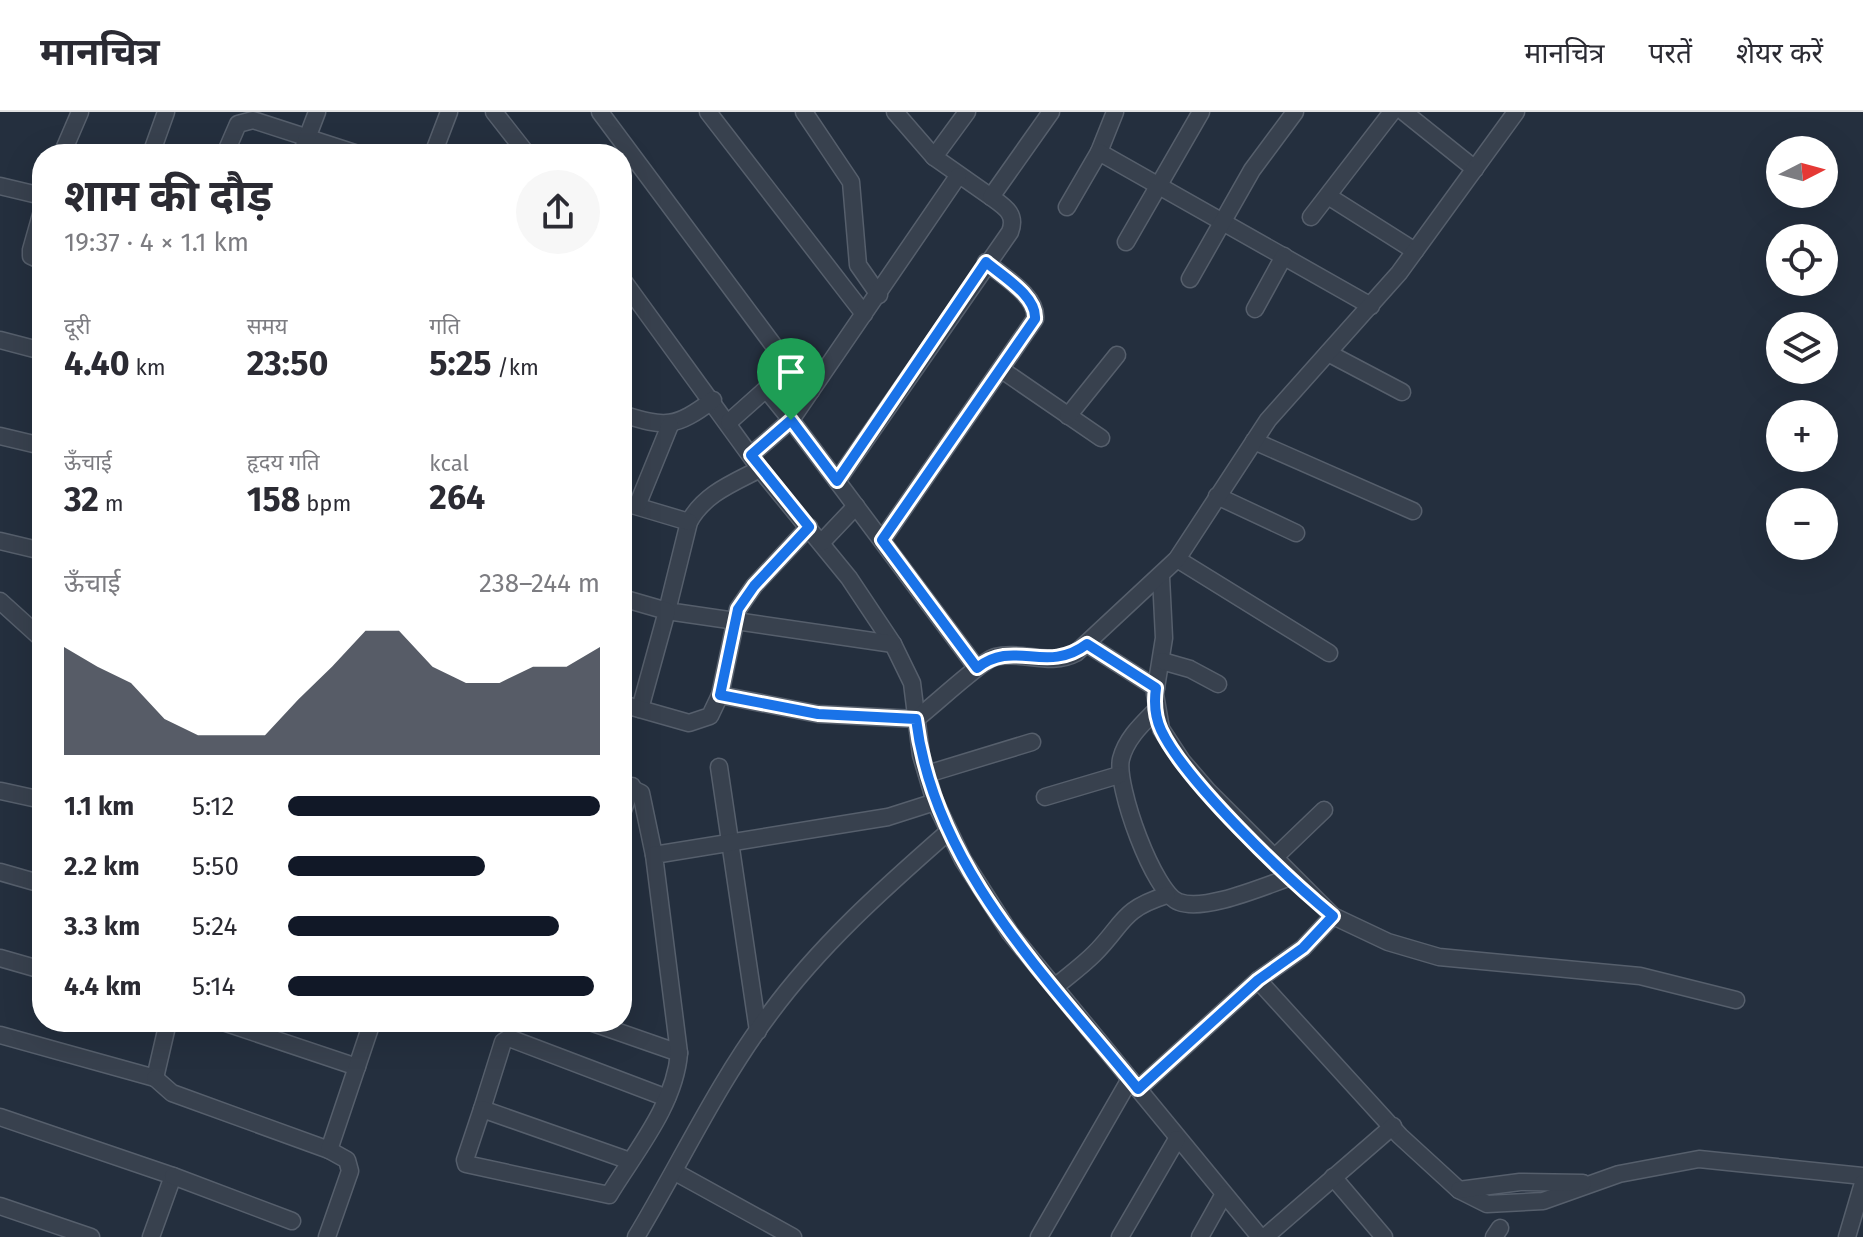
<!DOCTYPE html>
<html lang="hi">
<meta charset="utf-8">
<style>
:root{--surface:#fff;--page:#f7f7f7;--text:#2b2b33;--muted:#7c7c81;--line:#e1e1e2;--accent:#111827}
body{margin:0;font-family:"Fira Sans","Noto Sans Devanagari",sans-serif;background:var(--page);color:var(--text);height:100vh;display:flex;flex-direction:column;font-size:30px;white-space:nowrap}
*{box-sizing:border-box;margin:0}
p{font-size:26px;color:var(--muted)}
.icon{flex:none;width:44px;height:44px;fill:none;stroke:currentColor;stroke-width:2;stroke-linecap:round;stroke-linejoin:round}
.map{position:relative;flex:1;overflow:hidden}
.drawer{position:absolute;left:32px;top:32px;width:600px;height:888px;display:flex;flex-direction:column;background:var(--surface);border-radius:32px;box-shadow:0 8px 32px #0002}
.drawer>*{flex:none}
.needle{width:52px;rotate:84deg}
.controls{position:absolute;left:1766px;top:24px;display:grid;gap:16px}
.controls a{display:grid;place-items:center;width:72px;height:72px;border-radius:50%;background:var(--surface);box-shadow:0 8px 32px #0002;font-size:40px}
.pin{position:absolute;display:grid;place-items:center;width:68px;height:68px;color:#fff;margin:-82px -34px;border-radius:50% 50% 50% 0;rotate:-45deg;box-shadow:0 0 8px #0007}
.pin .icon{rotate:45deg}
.round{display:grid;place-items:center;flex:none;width:84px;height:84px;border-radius:42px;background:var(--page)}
.overview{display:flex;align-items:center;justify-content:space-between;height:136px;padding:0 32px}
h1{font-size:44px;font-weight:700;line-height:60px}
.stats{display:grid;grid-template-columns:repeat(3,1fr);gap:12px;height:136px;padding:8px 32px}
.stats div{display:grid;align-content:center}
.stats b{font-size:34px;font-weight:700}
.stats small{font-size:22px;font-weight:400}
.stats p{font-size:22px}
.chart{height:224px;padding:16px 32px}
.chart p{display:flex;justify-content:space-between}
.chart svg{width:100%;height:144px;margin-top:8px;fill:var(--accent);opacity:.7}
ul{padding:0 32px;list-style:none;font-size:26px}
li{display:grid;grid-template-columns:128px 96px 1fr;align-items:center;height:60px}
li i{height:20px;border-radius:10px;background:var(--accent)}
header{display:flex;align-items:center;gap:48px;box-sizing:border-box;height:112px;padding:0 40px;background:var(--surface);border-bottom:2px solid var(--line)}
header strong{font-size:38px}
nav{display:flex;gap:44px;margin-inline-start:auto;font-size:28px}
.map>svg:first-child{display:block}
</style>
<header>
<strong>मानचित्र</strong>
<nav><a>मानचित्र</a><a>परतें</a><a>शेयर करें</a></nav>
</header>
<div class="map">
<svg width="1863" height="1125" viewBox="0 0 1863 1125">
<rect width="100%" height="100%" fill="#242f3e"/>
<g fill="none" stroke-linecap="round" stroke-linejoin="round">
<g stroke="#565f6c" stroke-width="19">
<g id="minor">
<path d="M494 0 527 42"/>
<path d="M600 0 783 246 766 277 791 308 751 343"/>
<path d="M708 0 864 202"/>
<path d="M804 0 851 70 858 153 879 183"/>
<path d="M895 0 934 45"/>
<path d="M967 0 934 45 991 85"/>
<path d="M1404 0 1475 57"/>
<path d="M1099 40 1115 0"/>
<path d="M62 42 80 0"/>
<path d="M151 42 166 0"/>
<path d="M225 42 238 12 253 8 358 42"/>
<path d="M301 42 317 0"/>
<path d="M433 42 449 0"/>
<path d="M0 74 42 84"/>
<path d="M1328 84 1415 139"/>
<path d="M1067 95 1099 40 1371 194"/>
<path d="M42 99 31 138V144L42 149"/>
<path d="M1311 105 1392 0"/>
<path d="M1126 130 1201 0"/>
<path d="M622 167 760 357 849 466 893 532 912 571 921 643 935 690 963 748 1010 821 1260 1125"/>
<path d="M1190 167 1252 58 1295 0"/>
<path d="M1255 197 1284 144"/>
<path d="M0 228 42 239"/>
<path d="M1328 241 1402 280"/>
<path d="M783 246 811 279"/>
<path d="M1002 258 1101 326"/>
<path d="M622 302C666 316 675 316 713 288"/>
<path d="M1068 304 1117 243"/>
<path d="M729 310 766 277"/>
<path d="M0 324 42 334"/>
<path d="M1254 329 1413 399"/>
<path d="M760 357C733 371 704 382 689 410L667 499 893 532"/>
<path d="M837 369 791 308 958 64"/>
<path d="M1217 384 1296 421"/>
<path d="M622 390 689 410"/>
<path d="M637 394 670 313"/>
<path d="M882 428 1035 207C1038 184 1002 164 986 150"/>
<path d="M0 429 42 439"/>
<path d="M821 431 856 394"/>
<path d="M1177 447 1329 541"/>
<path d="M1161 465 1164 526 1155 582 1161 617 1182 649 1208 679 1333 804 1388 830 1439 845 1640 864 1736 888"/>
<path d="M622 486 667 499 640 597"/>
<path d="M0 489 42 527"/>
<path d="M1087 532 1156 576"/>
<path d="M1162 549 1190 557 1218 572"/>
<path d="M977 556 837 369 1010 120C1017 102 1005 95 991 85L1051 0"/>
<path d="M720 583 738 497 754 474 809 415"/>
<path d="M622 592 689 611 710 604 720 583 818 602 916 607C931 596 982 548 995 545 1022 538 1050 555 1076 541L1177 447 1268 308 1399 161 1516 0"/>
<path d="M1156 598C1141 613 1126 627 1121 647 1115 673 1154 782 1179 790 1205 800 1264 774 1291 765"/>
<path d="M719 655 758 919"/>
<path d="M927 662 1032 630"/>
<path d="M622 672 641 681 654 743"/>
<path d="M1 679 42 688"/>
<path d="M1045 685 1119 663"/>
<path d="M622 701 632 674"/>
<path d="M1273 747 1324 698"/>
<path d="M0 760 42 772"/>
<path d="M0 846 42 858"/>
<path d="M1258 868 1400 1024 1459 1078 1487 1092 1543 1089 1619 1062 1699 1047 1863 1064"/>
<path d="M1055 875C1068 864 1082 854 1094 842 1125 811 1120 798 1167 783"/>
<path d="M223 910 357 955"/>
<path d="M590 910 679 941"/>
<path d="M0 923 155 966 168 910"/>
<path d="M155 966 172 981 329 1038"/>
<path d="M1138 977 1258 868 1303 836 1333 804"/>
<path d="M482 997 503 930 509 926 667 986"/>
<path d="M0 1005 173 1064 151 1125"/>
<path d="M630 1049 482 997 465 1048 466 1052 609 1083C635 1040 675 993 679 941L654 743 888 705 935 690"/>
<path d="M675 1060 793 1125"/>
<path d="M173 1064 292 1109"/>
<path d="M1333 1065 1384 1125"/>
<path d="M1459 1078 1520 1070 1583 1071"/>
<path d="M0 1094 91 1125"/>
<path d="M327 1125 350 1059 347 1048 329 1038 372 910"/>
<path d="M636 1125C680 1052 717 972 768 904 819 834 883 777 948 720"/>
<path d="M1039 1125 1130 967"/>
<path d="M1120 1125 1177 1027"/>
<path d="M1200 1125 1224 1082"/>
<path d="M1265 1125 1393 1014"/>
<path d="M1494 1125 1500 1116"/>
<path d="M1847 1125 1863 1071"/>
</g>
</g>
<use href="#minor" stroke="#38414e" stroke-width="16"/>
</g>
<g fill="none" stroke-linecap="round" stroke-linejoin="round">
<g stroke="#fff" stroke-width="16">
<path id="route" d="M986 150C1002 164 1037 184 1035 207L882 428 977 556C1014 526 1046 563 1087 532L1156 576C1154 590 1155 605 1161 618 1185 669 1288 767 1333 804L1303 836 1258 868 1138 977C1048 866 934 756 916 607L818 602 720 583 738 497 754 474 809 415 751 343 791 308 837 369Z"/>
</g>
<use href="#route" stroke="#1a73e8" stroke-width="10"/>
</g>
</svg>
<div class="controls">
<a><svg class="needle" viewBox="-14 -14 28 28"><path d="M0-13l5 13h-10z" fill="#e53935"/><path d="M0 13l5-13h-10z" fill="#7c7c81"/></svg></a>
<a><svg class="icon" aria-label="locate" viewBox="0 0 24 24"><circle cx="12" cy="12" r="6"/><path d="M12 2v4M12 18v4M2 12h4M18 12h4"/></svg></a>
<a><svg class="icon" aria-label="layers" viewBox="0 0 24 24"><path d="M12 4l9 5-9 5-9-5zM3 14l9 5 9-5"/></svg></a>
<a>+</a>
<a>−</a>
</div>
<div class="pin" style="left:791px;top:308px;background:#1e9e55"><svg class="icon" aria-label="arrive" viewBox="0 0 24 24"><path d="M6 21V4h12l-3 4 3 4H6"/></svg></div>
<section class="drawer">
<div class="overview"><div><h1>शाम की दौड़</h1><p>19:37 · 4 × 1.1 km</p></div><a class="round"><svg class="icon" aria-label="share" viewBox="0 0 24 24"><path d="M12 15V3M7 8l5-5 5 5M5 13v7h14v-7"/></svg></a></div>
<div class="stats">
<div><p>दूरी</p><b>4.40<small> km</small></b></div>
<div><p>समय</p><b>23:50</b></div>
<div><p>गति</p><b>5:25<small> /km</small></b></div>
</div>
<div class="stats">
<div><p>ऊँचाई</p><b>32<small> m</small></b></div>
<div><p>हृदय गति</p><b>158<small> bpm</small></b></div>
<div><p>kcal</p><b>264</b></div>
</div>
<div class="chart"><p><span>ऊँचाई</span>238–244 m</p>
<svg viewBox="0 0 160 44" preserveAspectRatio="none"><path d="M0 44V11L10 17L20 22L30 33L40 38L50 38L60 38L70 27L80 17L90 6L100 6L110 17L120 22L130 22L140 17L150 17L160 11V44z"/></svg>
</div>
<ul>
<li><b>1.1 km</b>5:12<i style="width:100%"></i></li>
<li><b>2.2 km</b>5:50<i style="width:63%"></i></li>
<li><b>3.3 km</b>5:24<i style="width:87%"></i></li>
<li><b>4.4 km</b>5:14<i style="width:98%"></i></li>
</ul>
</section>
</div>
